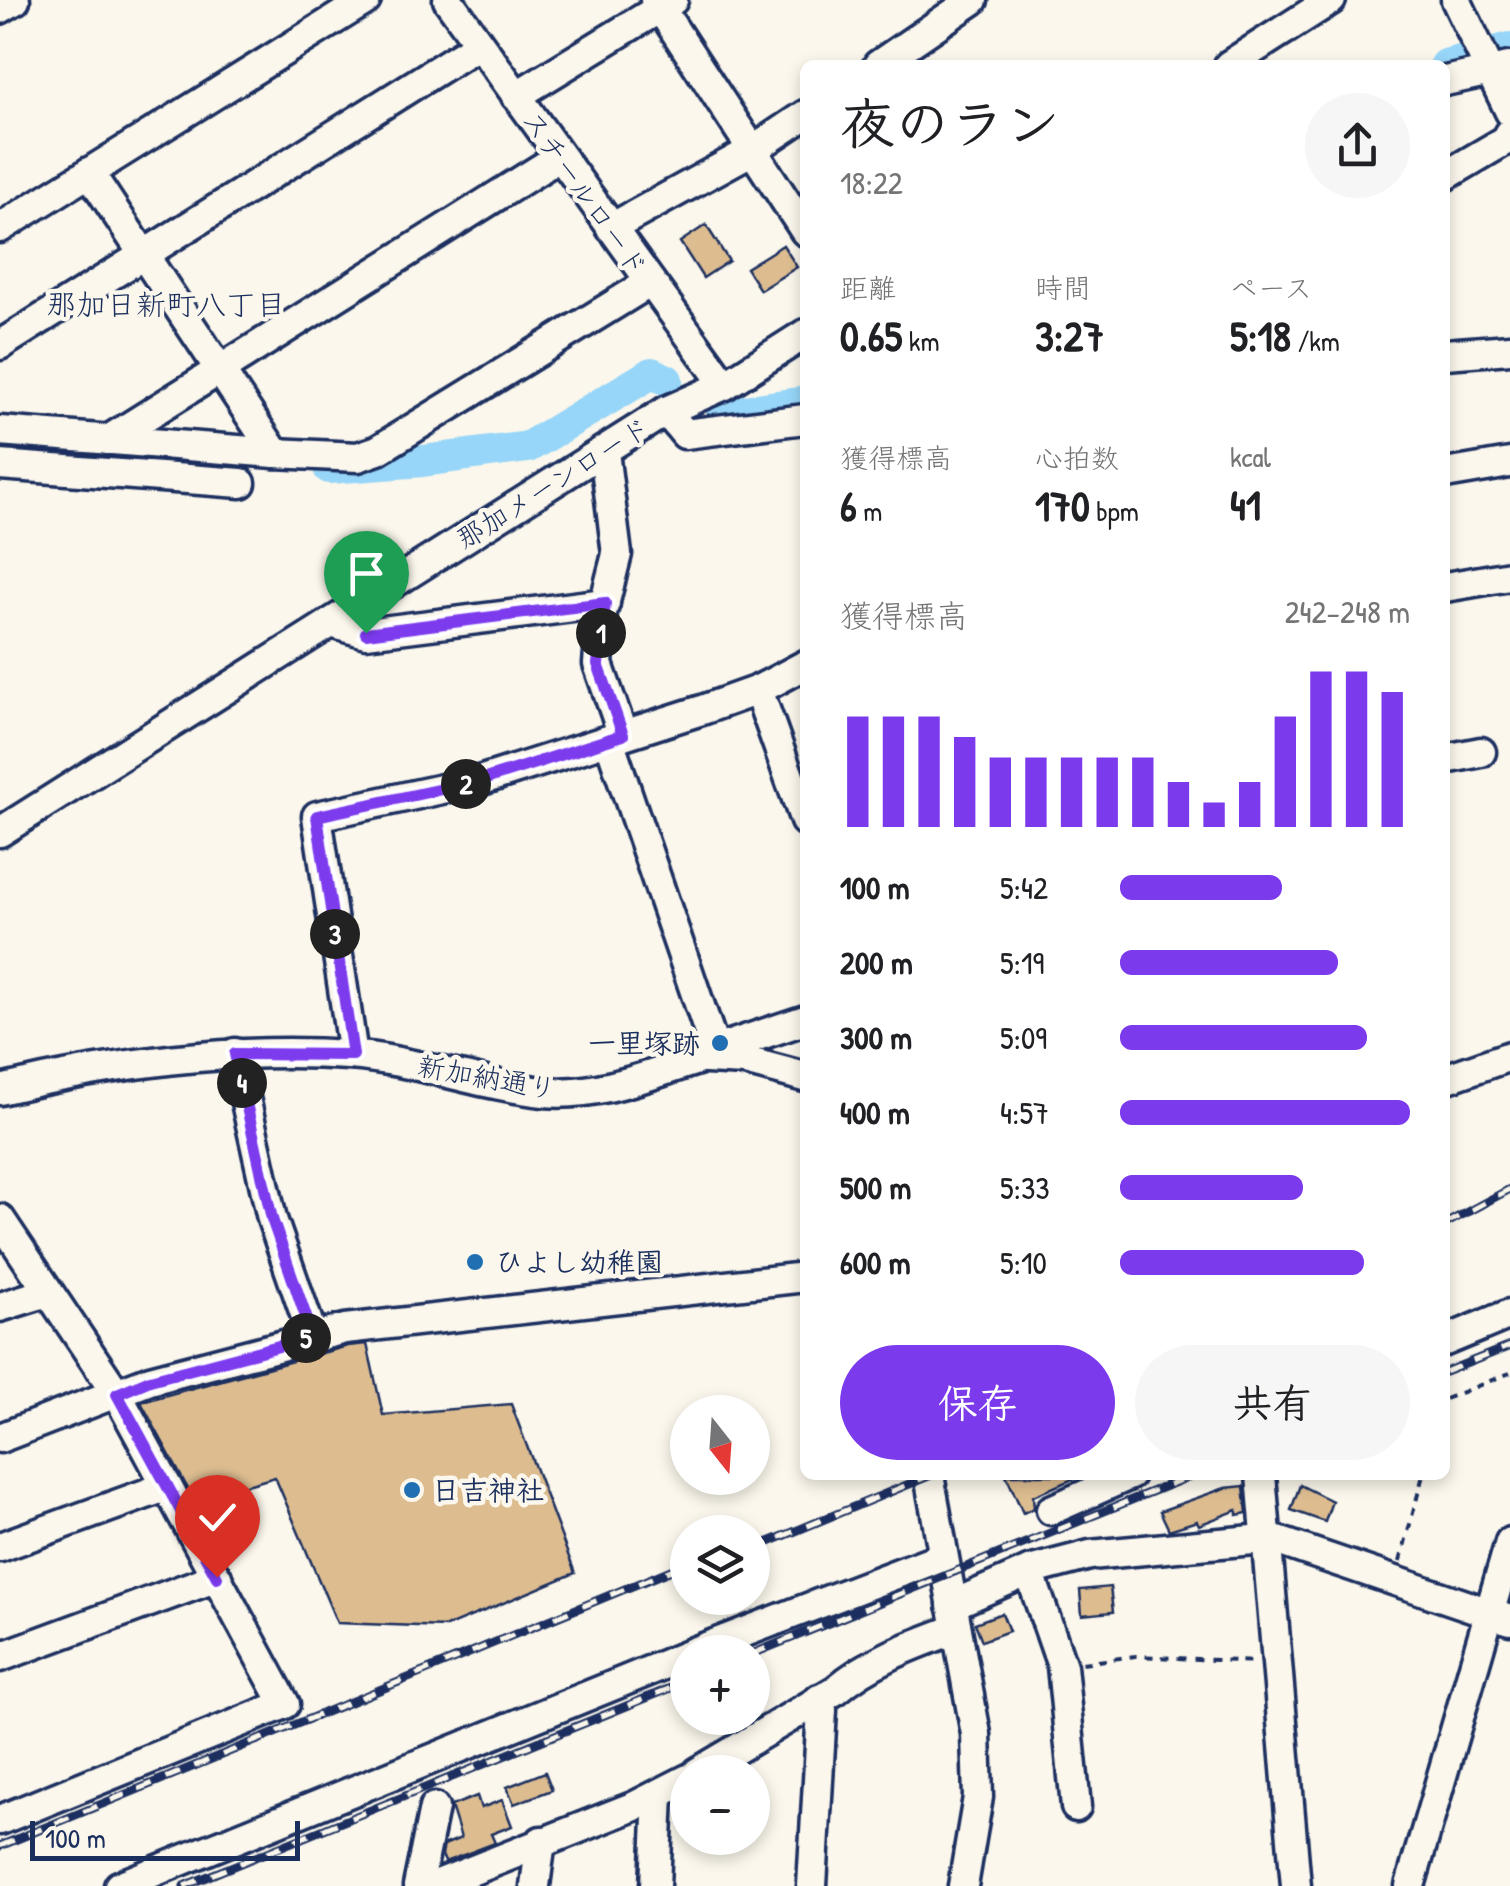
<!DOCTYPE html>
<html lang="ja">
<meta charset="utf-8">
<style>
:root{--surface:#fff;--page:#f6f6f6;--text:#202124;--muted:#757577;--accent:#7c3aed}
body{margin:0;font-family:"Patrick Hand","Klee One",sans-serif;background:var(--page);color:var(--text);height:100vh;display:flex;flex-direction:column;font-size:38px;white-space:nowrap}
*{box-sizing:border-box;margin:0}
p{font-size:32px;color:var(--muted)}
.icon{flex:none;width:55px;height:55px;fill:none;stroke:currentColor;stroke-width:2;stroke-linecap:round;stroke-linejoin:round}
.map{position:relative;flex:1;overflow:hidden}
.drawer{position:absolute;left:800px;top:60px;width:650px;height:1420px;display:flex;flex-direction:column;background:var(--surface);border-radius:15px;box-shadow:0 5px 15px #0003}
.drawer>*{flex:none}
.needle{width:65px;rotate:163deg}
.controls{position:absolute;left:670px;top:1395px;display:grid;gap:20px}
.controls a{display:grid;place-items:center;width:100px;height:100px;border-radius:50%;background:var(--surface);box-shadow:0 5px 15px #0003;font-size:50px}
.scale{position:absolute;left:30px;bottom:25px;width:270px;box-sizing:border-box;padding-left:10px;border:5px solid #1b2f5e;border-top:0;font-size:28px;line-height:35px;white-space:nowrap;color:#1b2f5e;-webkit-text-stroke:8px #fbf7ec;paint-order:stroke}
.pin{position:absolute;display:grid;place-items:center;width:85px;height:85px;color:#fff;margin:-102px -42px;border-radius:50% 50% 50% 0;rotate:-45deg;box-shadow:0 0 10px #0007}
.pin .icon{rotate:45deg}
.km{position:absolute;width:50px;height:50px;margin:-25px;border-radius:50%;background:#222;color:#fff;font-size:28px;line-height:50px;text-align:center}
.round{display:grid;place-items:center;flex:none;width:105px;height:105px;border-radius:52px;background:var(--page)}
.headline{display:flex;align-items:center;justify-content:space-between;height:170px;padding:0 40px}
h1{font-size:55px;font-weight:800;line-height:75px}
.metrics{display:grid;grid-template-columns:repeat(3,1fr);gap:15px;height:170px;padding:10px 40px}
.metrics div{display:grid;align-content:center}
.metrics b{font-size:42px;font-weight:800}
.metrics small{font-size:28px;font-weight:400}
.metrics p{font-size:28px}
.chart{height:280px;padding:20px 40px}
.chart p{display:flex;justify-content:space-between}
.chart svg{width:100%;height:180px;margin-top:10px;stroke:var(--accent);stroke-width:6}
.primary-button{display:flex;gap:20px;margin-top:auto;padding:20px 40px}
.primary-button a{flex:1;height:115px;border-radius:60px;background:var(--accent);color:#fff;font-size:40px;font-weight:800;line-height:115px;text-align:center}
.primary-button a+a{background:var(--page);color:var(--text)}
ul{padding:0 40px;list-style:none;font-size:32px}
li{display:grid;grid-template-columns:160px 120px 1fr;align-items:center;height:75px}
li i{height:25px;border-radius:12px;background:var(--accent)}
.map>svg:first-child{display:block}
</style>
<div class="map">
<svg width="1510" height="1886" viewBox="0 0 1510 1886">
<rect width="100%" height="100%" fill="#fbf7ec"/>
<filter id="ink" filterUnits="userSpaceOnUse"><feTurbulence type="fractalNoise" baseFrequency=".01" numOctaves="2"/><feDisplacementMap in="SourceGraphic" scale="20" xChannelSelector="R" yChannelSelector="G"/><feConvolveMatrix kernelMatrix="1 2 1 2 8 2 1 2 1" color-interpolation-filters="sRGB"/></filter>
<g filter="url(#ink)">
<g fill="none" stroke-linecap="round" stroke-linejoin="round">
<g stroke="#97d6f8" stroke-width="32">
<path d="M1445 65 1510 48"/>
<path d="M722 409 737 412 805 402"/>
<path d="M329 468 423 461 528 447 652 373 667 380"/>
</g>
</g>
<g fill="#ddbd90" stroke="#1b2f5e" stroke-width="2.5">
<path d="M706 225 729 261 703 278 680 242Z"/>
<path d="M783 245 797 267 760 290 746 268Z"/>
<path d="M367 1344 383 1415 511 1404 575 1573 446 1627 337 1623 275 1477 194 1500 141 1402 348 1346Z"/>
<path d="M1006 1475H1082L1033 1496 1034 1508 1023 1513Z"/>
<path d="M1300 1485 1332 1501 1325 1522 1291 1510Z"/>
<path d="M1244 1486 1247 1513 1237 1515V1510L1199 1525 1197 1521 1169 1530 1160 1511 1225 1488Z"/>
<path d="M1110 1587 1113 1612 1082 1615 1080 1590Z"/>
<path d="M1002 1613 1009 1631 982 1641 975 1623Z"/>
<path d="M545 1772 552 1790 514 1804 507 1787Z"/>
<path d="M477 1796 481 1808 502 1800 512 1826 491 1834 495 1843 445 1862 442 1855 444 1845 461 1838 451 1806Z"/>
</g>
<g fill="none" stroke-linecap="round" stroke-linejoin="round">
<g stroke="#1b2f5e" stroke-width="35">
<g id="minor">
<path d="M448 0 725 385"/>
<path d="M655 0 805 231"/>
<path d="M1456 0 1510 112"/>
<path d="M0 9 15 0"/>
<path d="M878 65 973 0"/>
<path d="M1229 65 1331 0"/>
<path d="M1445 81 1509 67"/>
<path d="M516 96 673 0"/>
<path d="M89 172 275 453 358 457 378 450 649 283"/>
<path d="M1445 176 1506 140 1510 133"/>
<path d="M0 228 366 0"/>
<path d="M611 228 751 151 805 115"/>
<path d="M0 345 479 44"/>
<path d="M1445 354 1510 349"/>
<path d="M666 411 685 434 805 419"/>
<path d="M0 431 275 453"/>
<path d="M108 440 559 157"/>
<path d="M604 452 617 554 602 613 598 664 623 735"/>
<path d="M0 465 241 483"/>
<path d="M1445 474 1510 463"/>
<path d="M1445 587 1510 576"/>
<path d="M331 623 366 633 605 603"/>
<path d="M758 690 805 821"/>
<path d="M609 740 715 1050"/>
<path d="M1445 759 1481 752"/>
<path d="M0 832 666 411 725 385 805 334"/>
<path d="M235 1053 272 1219 313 1337"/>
<path d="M353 1055 317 816 479 781 702 710 758 690 805 665"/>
<path d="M706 1059 745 1061 805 1077"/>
<path d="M1445 1079 1510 1056"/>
<path d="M0 1090C110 1063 236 1047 349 1055 415 1060 478 1085 544 1092 597 1097 650 1075 700 1059L715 1050 805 1020"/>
<path d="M0 1219 117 1394 285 1704 0 1820"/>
<path d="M0 1307 48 1292"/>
<path d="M1445 1341 1510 1314"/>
<path d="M0 1438 150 1380 345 1329 805 1277"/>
<path d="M929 1475 976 1734 978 1797 963 1886"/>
<path d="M1261 1475 1296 1886"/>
<path d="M1051 1510 1130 1475"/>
<path d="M0 1547 165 1487"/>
<path d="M1029 1571 1062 1666 1076 1807"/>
<path d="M952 1605 1029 1571 1090 1555 1264 1539 1278 1541 1510 1620"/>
<path d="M693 1652 943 1556"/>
<path d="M0 1657 217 1577"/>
<path d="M698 1772 836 1690C871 1660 913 1645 956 1629"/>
<path d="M119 1886 688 1655"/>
<path d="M418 1886 434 1808"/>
<path d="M433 1886 635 1806 688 1779"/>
<path d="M535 1886 541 1841"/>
<path d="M655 1886 659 1795"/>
<path d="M812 1886 822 1710 819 1699"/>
<path d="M1410 1886 1510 1542"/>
</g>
</g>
<g stroke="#1b2f5e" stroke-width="4" stroke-dasharray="8 8" stroke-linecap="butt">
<path d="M1445 1399 1510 1373"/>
<path d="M1400 1562 1423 1475"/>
<path d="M1082 1663 1136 1656 1257 1662"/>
</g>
<use href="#minor" stroke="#fbf7ec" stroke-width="28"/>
<g stroke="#1b2f5e" stroke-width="9">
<g id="rail">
<path d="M1445 1224 1510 1189"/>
<path d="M1445 1372 1510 1346"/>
<path d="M752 1549 931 1475"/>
<path d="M752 1654 1193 1475"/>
<path d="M0 1846 688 1563"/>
<path d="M184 1886 688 1681"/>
</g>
</g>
<use href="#rail" stroke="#fbf7ec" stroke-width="5" stroke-dasharray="15" stroke-linecap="butt"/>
</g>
</g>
<g fill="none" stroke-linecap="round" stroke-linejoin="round" filter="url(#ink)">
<g stroke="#fff" stroke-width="20">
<path id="route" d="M217 1577 117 1394 150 1380 313 1337 272 1219 235 1054 353 1055 317 816 479 781 623 735 598 664 605 603 366 633"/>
</g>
<use href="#route" stroke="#7c3aed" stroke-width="12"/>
</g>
<g fill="#1f6fb2" stroke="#fbf7ec" stroke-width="4">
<circle cx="720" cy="1043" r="10"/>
<circle cx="475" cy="1262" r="10"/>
<circle cx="412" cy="1490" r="10"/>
</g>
<g text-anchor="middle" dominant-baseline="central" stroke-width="9" stroke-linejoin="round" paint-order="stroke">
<g font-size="28" fill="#1b2f5e" stroke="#fbf7ec">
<text transform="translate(585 193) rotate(55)">スチールロード</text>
<text transform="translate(553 483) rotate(-32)">那加メーンロード</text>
<text transform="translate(487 1077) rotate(10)">新加納通り</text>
</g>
<g font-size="28" font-weight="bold" fill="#1b2f5e" stroke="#fbf7ec" text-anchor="start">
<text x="700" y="1043" text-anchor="end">一里塚跡</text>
<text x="495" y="1262">ひよし幼稚園</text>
<text x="432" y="1490">日吉神社</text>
</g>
<g font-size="30" fill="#1b2f5e" stroke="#fbf7ec">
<text x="166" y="304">那加日新町八丁目</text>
</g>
</g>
</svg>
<div class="controls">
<a><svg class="needle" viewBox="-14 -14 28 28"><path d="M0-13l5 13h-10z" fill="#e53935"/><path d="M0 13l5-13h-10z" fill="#757577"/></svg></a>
<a><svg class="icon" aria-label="layers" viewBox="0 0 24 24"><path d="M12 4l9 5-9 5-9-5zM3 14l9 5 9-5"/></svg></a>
<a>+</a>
<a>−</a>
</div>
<div class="scale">100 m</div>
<div class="pin" style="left:366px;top:633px;background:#1e9e55"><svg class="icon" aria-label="arrive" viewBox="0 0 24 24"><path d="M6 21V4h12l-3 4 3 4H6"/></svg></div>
<div class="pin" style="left:217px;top:1577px;background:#d93025"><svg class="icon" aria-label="check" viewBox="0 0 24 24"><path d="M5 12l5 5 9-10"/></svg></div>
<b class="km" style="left:601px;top:633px">1</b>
<b class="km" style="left:466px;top:784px">2</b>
<b class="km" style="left:335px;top:934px">3</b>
<b class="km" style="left:242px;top:1083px">4</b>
<b class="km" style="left:306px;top:1338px">5</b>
<section class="drawer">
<div class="headline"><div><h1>夜のラン</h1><p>18:22</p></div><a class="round"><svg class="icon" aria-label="share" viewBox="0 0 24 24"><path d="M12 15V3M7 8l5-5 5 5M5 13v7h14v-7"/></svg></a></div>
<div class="metrics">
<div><p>距離</p><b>0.65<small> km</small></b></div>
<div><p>時間</p><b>3:27</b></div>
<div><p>ペース</p><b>5:18<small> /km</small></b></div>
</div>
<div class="metrics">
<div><p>獲得標高</p><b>6<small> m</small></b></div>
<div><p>心拍数</p><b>170<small> bpm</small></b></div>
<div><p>kcal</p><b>41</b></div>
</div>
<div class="chart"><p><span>獲得標高</span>242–248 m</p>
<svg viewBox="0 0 160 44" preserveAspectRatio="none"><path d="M5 44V17M15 44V17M25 44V17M35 44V22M45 44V27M55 44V27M65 44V27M75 44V27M85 44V27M95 44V33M105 44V38M115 44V33M125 44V17M135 44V6M145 44V6M155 44V11"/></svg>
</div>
<ul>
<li><b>100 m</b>5:42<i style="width:56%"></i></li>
<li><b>200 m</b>5:19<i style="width:75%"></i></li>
<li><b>300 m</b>5:09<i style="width:85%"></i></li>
<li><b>400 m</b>4:57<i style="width:100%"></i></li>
<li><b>500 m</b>5:33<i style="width:63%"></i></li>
<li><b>600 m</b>5:10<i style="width:84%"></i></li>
</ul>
<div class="primary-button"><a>保存</a><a>共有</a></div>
</section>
</div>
